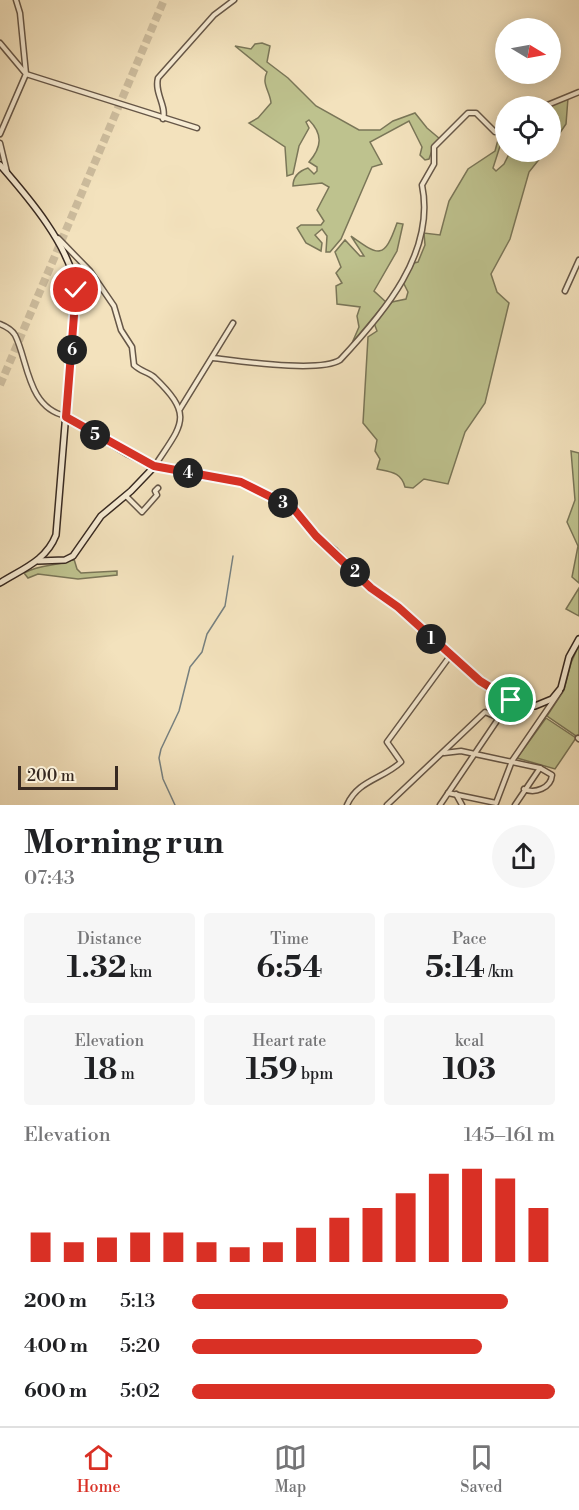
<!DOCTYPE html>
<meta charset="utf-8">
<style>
:root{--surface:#fff;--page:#f6f6f6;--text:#202124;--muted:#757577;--line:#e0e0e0;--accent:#d93025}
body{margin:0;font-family:"Libre Bodoni",serif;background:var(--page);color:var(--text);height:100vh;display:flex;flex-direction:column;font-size:22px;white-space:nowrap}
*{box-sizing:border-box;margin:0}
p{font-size:20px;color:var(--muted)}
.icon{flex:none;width:33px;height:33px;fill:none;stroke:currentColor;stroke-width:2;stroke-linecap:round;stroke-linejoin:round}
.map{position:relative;height:805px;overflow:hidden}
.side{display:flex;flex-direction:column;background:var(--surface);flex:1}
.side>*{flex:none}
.needle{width:39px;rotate:100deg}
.buttons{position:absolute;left:495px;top:18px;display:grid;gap:12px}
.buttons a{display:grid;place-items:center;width:66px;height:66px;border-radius:50%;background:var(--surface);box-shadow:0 3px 15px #0003;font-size:30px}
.scale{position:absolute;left:18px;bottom:15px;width:100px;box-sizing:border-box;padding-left:6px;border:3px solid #372921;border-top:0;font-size:16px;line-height:21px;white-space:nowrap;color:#372921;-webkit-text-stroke:4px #f7ecd4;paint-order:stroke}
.pin{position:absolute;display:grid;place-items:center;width:51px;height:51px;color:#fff;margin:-26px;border:3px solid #fff;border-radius:50%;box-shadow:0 2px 6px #0007}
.km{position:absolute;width:30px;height:30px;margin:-15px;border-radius:50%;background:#222;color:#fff;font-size:16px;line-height:30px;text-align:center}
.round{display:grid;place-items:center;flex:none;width:63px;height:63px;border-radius:32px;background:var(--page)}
.summary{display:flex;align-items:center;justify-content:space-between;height:102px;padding:0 24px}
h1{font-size:33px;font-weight:800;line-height:45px}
.metrics{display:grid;grid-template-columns:repeat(3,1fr);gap:9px;height:102px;padding:6px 24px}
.metrics div{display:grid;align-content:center;border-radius:6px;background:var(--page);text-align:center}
.metrics b{font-size:30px;font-weight:800}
.metrics small{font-size:16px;font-weight:400}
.metrics p{font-size:16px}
.chart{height:168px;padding:12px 24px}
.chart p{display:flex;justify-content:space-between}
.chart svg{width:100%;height:108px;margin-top:6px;stroke:var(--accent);stroke-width:6}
ul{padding:0 24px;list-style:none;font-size:20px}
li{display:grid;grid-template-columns:96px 72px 1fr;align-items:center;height:45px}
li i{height:15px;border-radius:8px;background:var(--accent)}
.tab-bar{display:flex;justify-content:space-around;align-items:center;height:84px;border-top:2px solid var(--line);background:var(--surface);font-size:16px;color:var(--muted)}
.tab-bar a{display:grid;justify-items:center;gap:3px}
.tab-bar .current{color:var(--accent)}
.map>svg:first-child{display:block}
</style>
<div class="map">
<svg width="579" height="805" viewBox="0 0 579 805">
<rect width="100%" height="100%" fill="#f3e2bd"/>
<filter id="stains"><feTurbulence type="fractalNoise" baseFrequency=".00333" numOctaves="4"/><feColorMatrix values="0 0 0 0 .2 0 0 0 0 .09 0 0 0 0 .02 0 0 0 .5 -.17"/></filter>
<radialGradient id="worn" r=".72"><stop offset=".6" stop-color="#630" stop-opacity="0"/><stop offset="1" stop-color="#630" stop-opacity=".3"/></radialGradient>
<g fill="#bec28e" stroke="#7a7658" stroke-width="1.5">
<path d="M262 43 270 46 267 62 288 78 316 106 359 130H380L393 121 415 113 427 128 440 139 434 145 429 159 425 160 420 155 422 147 409 121 370 142 382 164 372 167 341 239 330 252H326L327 236 322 229 315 235 322 243 321 251 306 243 297 228 301 225H321L324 221 317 210 329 187 322 183 293 186C293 176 299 171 308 168L314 174 317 171V167L309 162C322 147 323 134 309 120L306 122 309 128 299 146 293 174 287 176 285 147 249 123 258 118 271 103C270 91 261 84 267 72L235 46 251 49 255 44Z"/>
<path d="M568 98 566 124 551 146V124L554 113 549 106Z"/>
<path d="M499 136 501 143 493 168 496 171 504 164 510 152H545L529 172 510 239 491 274 497 292 509 303 485 403 465 432 448 484 424 479 413 488 405 487C401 472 391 472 377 469L380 459 375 451 377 440 363 423 368 337 377 331 374 323 392 302 406 299 408 292 403 282 414 263 418 262 425 245 424 233 440 235 449 201 468 169 495 151Z"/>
<path d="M397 223 403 224 397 251 374 291 386 302 352 343 359 327 357 316 360 307 337 304 336 286 342 283 336 273 341 267 335 252 345 240 360 256H364L351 236C379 256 384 260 397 223Z"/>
<path d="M571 451 579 453V583L572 577 578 546 567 522 575 500Z"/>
<path d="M74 559 77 569 81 573 117 571V575L78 579 38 574 28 578 24 573C43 563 57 567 74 559Z"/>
<path d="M579 588V616L566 609Z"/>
<path d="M579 645V738L547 716 564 690 571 663Z"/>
<path d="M546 718 576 738 555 769 517 758Z"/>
</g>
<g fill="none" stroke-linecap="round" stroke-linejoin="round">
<path stroke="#77807f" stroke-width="1.5" d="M175 805 163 779 159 758 161 749 179 711 190 667 202 652 207 634 225 606 233 556"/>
<path stroke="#cdbd9e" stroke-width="8" stroke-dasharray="8 4" stroke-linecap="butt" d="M0 385 164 0"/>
<g stroke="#665748" stroke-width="7">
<g id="street">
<path d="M0 43 26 74 197 128"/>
<path d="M545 106 579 92"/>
<path d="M163 119C167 106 154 93 158 78L214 15 234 0"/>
<path d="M0 134 26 74 20 13 16 0"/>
<path d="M0 143 7 172"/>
<path d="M58 238 90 271 114 306 121 330 132 347 134 365C140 371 148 372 154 377 196 417 181 425 154 467"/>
<path d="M565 291 579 260"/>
<path d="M0 324C5 326 12 330 15 335 28 360 27 408 66 416"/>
<path d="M213 358C240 361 319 373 340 360 383 314 436 253 422 185L434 164V147L468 113H476L495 132 506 128"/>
<path d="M180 409 233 323"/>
<path d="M126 496 142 512 157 495 155 491 158 488"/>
<path d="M578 738 579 739"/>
<path d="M444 753 461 751 540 768"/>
<path d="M448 793 496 803 512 761 560 691"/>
<path d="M456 794 462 805"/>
<path d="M347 805C358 780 383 779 401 762L387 742 450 656"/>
<path d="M387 805 485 712 499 718"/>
<path d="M440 805 511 700"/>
<path d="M515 805 540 768 552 775C551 788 535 794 524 789"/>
</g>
</g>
<g stroke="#372921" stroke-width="8">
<g id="secondary">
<path d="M0 165C28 197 71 247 76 290L56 535C46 561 22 569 0 583"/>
<path d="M66 417 128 454 154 467 241 482 293 508 316 536 335 551 371 588 398 607 480 681 511 700 535 706 552 699 561 688 569 657 579 639"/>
<path d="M38 561 65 560 73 556 101 516 131 491 154 467"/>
</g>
</g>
<use href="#street" stroke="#f7ecd4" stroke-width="4"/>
<use href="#secondary" stroke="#f7ecd4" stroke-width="5"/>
</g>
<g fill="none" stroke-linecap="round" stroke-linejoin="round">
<g stroke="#fff" stroke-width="12">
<path id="route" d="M76 290 66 417 154 466 241 482 293 508 316 536 371 588 398 607 480 681 511 700"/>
</g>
<use href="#route" stroke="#d93025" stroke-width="8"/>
</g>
<rect width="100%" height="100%" filter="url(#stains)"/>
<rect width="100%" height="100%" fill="url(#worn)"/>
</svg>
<div class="buttons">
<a><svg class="needle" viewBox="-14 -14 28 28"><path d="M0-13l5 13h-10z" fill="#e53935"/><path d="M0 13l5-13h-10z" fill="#757577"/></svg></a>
<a><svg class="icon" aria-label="locate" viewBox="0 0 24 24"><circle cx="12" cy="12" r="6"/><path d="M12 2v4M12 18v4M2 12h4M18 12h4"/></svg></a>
</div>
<div class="scale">200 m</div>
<div class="pin" style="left:511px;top:700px;background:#1e9e55"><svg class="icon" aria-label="arrive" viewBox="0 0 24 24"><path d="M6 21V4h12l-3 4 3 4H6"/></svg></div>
<div class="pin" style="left:76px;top:290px;background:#d93025"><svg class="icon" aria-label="check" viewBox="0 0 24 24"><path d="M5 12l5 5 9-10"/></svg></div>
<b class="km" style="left:431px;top:639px">1</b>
<b class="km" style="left:355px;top:572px">2</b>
<b class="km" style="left:283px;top:503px">3</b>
<b class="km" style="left:188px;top:473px">4</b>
<b class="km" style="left:95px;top:435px">5</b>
<b class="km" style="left:72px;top:350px">6</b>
</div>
<section class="side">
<div class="summary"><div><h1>Morning run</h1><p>07:43</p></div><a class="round"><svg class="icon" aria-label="share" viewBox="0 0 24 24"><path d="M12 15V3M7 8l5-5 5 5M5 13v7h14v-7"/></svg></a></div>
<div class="metrics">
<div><p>Distance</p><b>1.32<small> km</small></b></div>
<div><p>Time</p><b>6:54</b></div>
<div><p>Pace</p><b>5:14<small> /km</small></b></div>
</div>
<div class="metrics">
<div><p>Elevation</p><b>18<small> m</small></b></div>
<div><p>Heart rate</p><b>159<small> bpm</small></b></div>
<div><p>kcal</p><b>103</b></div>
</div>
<div class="chart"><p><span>Elevation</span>145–161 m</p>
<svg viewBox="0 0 160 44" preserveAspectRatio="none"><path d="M5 44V32M15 44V36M25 44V34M35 44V32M45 44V32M55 44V36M65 44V38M75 44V36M85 44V30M95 44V26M105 44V22M115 44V16M125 44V8M135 44V6M145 44V10M155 44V22"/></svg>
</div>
<ul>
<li><b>200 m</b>5:13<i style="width:87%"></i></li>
<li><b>400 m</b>5:20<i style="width:80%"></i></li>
<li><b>600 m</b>5:02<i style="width:100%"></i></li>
</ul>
</section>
<nav class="tab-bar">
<a class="current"><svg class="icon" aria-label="home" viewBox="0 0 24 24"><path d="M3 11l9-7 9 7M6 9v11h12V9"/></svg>Home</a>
<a><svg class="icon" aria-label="map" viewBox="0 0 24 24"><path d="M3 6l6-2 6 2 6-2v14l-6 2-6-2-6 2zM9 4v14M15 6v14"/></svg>Map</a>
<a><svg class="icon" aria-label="saved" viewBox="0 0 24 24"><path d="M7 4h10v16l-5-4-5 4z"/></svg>Saved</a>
</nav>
